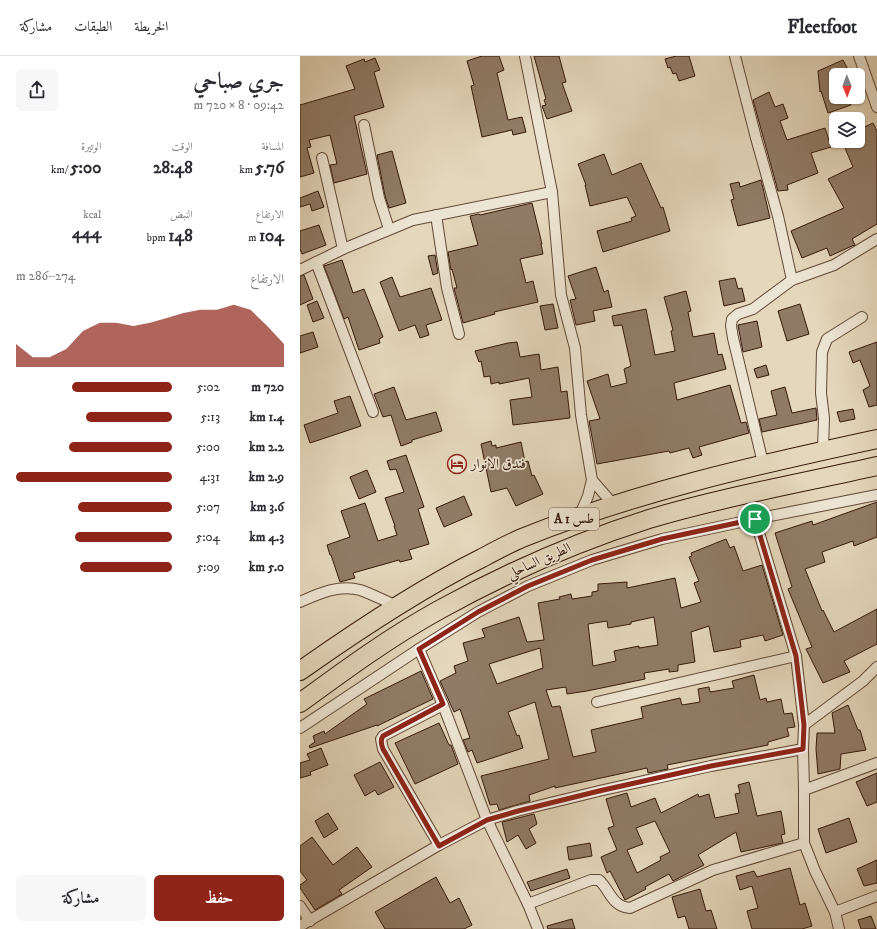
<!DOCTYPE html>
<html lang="ar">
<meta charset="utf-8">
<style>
:root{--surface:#fff;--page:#f7f7f7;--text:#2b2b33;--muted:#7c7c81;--line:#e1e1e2;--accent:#8f2418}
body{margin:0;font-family:"IM FELL DW Pica",Amiri,serif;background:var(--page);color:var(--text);direction:rtl;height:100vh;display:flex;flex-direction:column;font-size:15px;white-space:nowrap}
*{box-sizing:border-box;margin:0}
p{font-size:13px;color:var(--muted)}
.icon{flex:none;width:22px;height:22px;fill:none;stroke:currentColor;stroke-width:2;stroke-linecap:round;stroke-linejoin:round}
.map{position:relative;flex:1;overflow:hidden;direction:ltr}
.details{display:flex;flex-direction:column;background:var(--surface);width:300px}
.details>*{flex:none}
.needle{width:26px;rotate:179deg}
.fabs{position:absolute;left:529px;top:12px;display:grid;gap:8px}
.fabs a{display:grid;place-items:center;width:36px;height:36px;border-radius:6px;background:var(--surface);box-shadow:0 1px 3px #0004;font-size:20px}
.pin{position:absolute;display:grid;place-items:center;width:34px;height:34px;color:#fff;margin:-17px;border:2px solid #fff;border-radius:50%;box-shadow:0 1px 4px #0007}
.round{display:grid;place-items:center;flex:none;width:42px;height:42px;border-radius:6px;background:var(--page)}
.head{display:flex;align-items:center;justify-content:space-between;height:68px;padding:0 16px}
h1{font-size:22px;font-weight:700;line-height:30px}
.stats{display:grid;grid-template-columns:repeat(3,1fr);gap:6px;height:68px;padding:4px 16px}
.stats div{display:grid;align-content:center}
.stats b{font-size:17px;font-weight:700}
.stats small{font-size:11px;font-weight:400}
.stats p{font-size:11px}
.chart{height:112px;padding:8px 16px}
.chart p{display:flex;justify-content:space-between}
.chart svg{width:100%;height:72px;margin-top:4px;fill:var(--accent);opacity:.7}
.button{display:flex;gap:8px;margin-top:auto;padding:8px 16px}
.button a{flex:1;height:46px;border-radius:6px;background:var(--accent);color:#fff;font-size:16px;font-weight:700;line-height:46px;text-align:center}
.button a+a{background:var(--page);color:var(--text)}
ul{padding:0 16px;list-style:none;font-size:13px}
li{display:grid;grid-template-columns:64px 48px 1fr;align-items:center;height:30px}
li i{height:10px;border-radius:5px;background:var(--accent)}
header{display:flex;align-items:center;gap:24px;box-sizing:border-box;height:56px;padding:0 20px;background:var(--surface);border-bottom:1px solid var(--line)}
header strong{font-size:19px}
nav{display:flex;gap:22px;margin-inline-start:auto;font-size:14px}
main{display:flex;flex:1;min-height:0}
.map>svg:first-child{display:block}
</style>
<header>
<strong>Fleetfoot</strong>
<nav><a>الخريطة</a><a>الطبقات</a><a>مشاركة</a></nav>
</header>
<main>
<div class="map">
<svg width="577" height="873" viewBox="0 0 577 873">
<rect width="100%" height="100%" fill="#e4d7bb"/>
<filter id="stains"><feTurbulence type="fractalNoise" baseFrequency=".005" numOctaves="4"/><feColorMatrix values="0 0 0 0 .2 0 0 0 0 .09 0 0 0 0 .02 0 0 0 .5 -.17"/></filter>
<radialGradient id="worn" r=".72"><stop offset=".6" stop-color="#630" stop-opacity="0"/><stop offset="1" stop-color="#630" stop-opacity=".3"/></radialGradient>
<g fill="#907b66" stroke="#36180a" fill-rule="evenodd">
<path d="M182 0H199L204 14 197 17 208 64 222 61 226 76 213 79 212 74 182 81 171 30 174 29 167 5Z"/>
<path d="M234 0H259L266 26 262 27 272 55 247 63 242 50 246 49 244 44 246 43Z"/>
<path d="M376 0H389L395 20 379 25 376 17 373 18 370 11 368 12 365 3Z"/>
<path d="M75 2 80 14 74 16 84 51 54 60 67 118 34 127 30 109 37 108 30 79 9 84 11 91 7 92 14 117 0 121V49L55 33 46 10 64 3 65 6Z"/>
<path d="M543 4 551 19H536V41H548L551 49 528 57 521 35 520 36 518 15Z"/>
<path d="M469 36 475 51 483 48 488 62 480 65 487 84 525 72 531 91 511 97 518 117 487 129 488 134 478 135 453 44Z"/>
<path d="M573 67 577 75V168L552 183 555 189 552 190 530 200 527 192 502 202 491 175 544 152 528 123 553 111 542 85H558V74Z"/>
<path d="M92 95 106 147 89 152 85 140 77 99Z"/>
<path d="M304 98 312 119 341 107 361 152 363 151 370 175 303 196 297 175 332 165 331 162 336 160 327 141 290 150 285 129H286L278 108Z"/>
<path d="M461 124 470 162 438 170 431 144 434 143 430 128 439 126 440 131Z"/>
<path d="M18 135 24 151 12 155 10 148 0 151V142Z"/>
<path d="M232 147 242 188H241L243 198 220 203 226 227 233 225 238 246 194 256 195 258 163 267 154 232H157L152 213 151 214 148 196 178 189 170 160 179 158 180 159Z"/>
<path d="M19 169 26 189 2 198 0 193V175Z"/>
<path d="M135 199 138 217 133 219 128 200Z"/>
<path d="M42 204 53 237 64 233 83 281 79 283 80 287 59 294 48 261 44 263 24 210Z"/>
<path d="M296 211 304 236 308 234 312 251 293 255 295 265 276 269 270 244 276 243 268 220Z"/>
<path d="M4 219 13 243 0 249V220Z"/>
<path d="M92 221 100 241 131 232 142 264 126 269 129 279 120 282 115 269 99 275 80 226Z"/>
<path d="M435 222 438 233 442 232 445 245 424 250 419 225Z"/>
<path d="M386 235 391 255 388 256 393 281 414 277 418 299 422 298 426 313 374 327 377 344 430 329 441 367 446 366 449 377 399 391 402 399 393 402 389 392 370 397 369 395 297 408 289 365 300 363 287 325 308 318 311 331 327 327 324 313 331 310 322 269 314 270 312 260 346 253 355 299 375 295 371 275 373 274 364 241Z"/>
<path d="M17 245 24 262 13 266 7 249Z"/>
<path d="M253 248 258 272 245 274 240 250Z"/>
<path d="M500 248 509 278 487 285 478 255Z"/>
<path d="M457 265 462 291 443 296 438 269Z"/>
<path d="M13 276 18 291 0 297V280Z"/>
<path d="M217 286 220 301 239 298 241 314 258 311 261 336 267 335 270 362 213 369 210 344 232 341 229 322 199 328V326L191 328 190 320 184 321 181 305 179 306 175 295 208 287Z"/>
<path d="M577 286V349L569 351 563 334 570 330 560 304 553 307 549 296Z"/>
<path d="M466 309 469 319 457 322 454 313Z"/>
<path d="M94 331 106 364 136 356 142 375 112 384V386L101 390 91 359 83 361 74 338Z"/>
<path d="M485 331 492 357 516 352 517 364 462 376 459 363 477 359 471 335Z"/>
<path d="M50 340 61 370 10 387 4 369 38 357 34 345Z"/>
<path d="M553 353 555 363 540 366 537 356Z"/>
<path d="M191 385 192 390 196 389V392L221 386 225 406 228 405 232 420 234 419 243 438 216 450 207 432 191 436 181 388Z"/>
<path d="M106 399 124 451 118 453 129 488 109 494 112 503 100 506 99 504 53 517 55 522 40 526 31 499H30L27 489 50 481 41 455 65 447 78 485 97 479 94 470H95L85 442 104 436 96 413 90 414 87 405Z"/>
<path d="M67 414 76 436 59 443 50 421Z"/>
<path d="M164 440 172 459 144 471 136 452Z"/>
<path d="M577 446V481L554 490 553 485 522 496 525 506 505 513 522 555 523 554 534 576 577 553V588L544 605 550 616 523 627 506 593 512 591 488 533 492 531 475 477 512 465 513 469Z"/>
<path d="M426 483 430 492 434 490 443 515 462 509 483 579 465 585 463 579 440 584 441 591 414 596 409 570 391 576 395 606 378 609V615L369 616V613L344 617 345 623 287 635 267 638 266 631 246 634 252 651 260 650 273 701 296 696 291 674 343 662 341 651 380 642 382 649 400 646 398 633 409 631 410 636 434 632 432 625 454 619 460 644 466 642 467 646 481 643 484 658 492 657 495 671 487 672 489 680 468 686V689L367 709 368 713 348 717 347 712 255 732V730L229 739 230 745 199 754 197 748 190 749 181 720 249 703 235 646 208 656 217 680 219 679 223 692 177 707 172 694 168 696 163 684 170 682 160 653 154 656 140 625 156 617 154 610 168 605 163 587 185 581 182 573 219 561 227 586 244 584 238 547 260 543 259 541 271 538 272 543 292 540V536L298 535V528L327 526V532L375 522 381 552 401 546 394 527 399 525 389 501 392 500 391 497ZM354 561 358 589 339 592V590L314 595 316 605 293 610 288 568 307 565 308 572 331 568V566ZM240 592 243 612 197 628 189 608Z"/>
<path d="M121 615 133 643 77 670V669L10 692 9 690 15 686 13 680 24 675 25 678 67 648 64 643Z"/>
<path d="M548 649 558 674H560L566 694 541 698 540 713 518 718 516 693 517 677H535L532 657Z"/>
<path d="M139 667 149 689H151L158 708 115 728 95 687Z"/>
<path d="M21 692 28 709 10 716 11 719 0 722V707L10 704 7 698Z"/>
<path d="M80 706 94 731 78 739 75 734 65 740 54 719Z"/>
<path d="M577 717V746L567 750 556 726Z"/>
<path d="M449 726 457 760 481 755 485 778 481 779 483 787 441 796 436 776 398 799 404 809 373 825 369 818 345 831 346 833 325 844 310 815 307 817 301 801 317 794 308 772 314 770 306 743 327 737 331 751 355 742 361 757 398 738 399 741 409 738 415 762 439 757 435 738 440 737 438 729ZM355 765 370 796 360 801 361 804 337 817 327 794 343 788 336 772Z"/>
<path d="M28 757 38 773 24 782 15 765Z"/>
<path d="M234 758 237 768 229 773 236 787 226 793 218 779 207 786 202 766Z"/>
<path d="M549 762 557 786 526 797 518 773Z"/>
<path d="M12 781 33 809 57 791 72 811 39 834 42 838 15 854 0 832V829L7 824 0 815V790Z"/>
<path d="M290 787 292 800 269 804 267 791Z"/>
<path d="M577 804V827L564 830 557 813Z"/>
<path d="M490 812 500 849 505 847 512 870 502 873H452L447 855 458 852 452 830 440 834 436 820 454 815 457 821Z"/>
<path d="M267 813 270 822 231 835 227 826Z"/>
<path d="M136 821 150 847 159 842 172 869 164 873H85L75 856Z"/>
<path d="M400 833 406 855 411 854 417 873H389L385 860 378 862 372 841Z"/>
<path d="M571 860 576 873H561L558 864Z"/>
<path d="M272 863 275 873H248L247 870Z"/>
</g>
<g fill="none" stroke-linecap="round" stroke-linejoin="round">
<g stroke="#624836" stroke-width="12">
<g id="street">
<path d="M225 0 252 136 261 239 275 292 281 359 292 424 288 440 279 461"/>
<path d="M435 0 456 82 478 160 492 224"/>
<path d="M559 0 577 51"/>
<path d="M64 69 79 142 89 173"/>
<path d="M22 102 43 193"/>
<path d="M136 159 147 232 159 278"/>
<path d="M16 206 73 356"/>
<path d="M0 214 43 193 113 164 252 136"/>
<path d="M523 394 524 362 521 337 522 296 527 283 562 261"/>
<path d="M463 407 433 282 431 270 432 263 438 258 453 253 492 224 534 209 577 183"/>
<path d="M292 424 313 448"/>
<path d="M455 463 496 600 504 669 503 693 504 734V787L515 815 535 856 539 873"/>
<path d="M0 546C18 538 39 528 60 534 72 538 85 545 97 550"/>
<path d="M119 593 143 649 187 764 228 848 238 873"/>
<path d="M297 646 496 600"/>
<path d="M504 669 563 625 577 611"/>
<path d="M0 672 119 593 178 556 228 530 292 504 362 483 455 463 577 439"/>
<path d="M504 734 577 707"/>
<path d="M139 789 83 693 81 683 83 680 143 649"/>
<path d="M228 848 291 824H299C310 834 312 851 330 852L413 814 504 787"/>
<path d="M0 850 10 865"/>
<path d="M535 856 577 840"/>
<path d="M0 870 139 789 187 764 217 755 299 735 411 710 503 693"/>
</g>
</g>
<g stroke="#36180a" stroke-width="20">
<g id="highway">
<path d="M0 615C58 574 118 534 182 502 195 495 208 488 222 482 336 436 456 409 577 383"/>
<path d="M0 647C45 614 90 581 139 554 206 517 276 486 349 463 423 441 501 427 577 410"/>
</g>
</g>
<use href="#street" stroke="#ede5d3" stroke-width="10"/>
<use href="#highway" stroke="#e4d7bb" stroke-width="18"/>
</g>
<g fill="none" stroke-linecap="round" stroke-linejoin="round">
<g stroke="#fff" stroke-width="8">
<path id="route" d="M455 463 496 600 504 669 503 693 411 710 299 735 218 755 187 764 139 790 83 693C81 688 80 684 83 680L143 648 119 593 178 556 228 530 292 504 362 483Z"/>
</g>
<use href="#route" stroke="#8f2418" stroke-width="5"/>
</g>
<defs>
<g id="hotel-ring" transform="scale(1)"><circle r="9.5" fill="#ede5d3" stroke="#8f2418" stroke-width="1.5"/><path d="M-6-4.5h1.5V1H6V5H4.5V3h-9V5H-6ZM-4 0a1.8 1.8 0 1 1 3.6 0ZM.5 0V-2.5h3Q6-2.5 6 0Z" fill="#8f2418"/></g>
</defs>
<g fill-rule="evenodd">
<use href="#hotel-ring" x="157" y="408"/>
</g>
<g text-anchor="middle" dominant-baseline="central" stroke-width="3.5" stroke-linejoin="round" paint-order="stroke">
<rect fill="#ede5d3" stroke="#6d5646" stroke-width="1" x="249" y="452" width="50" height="22" rx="3"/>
<g font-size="13" font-weight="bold" fill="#36180a">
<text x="274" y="463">A 1 طس</text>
</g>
<g font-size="14" fill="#36180a" stroke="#ede5d3" text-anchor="start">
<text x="171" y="408">فندق الانوار</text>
</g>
<g font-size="14" fill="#36180a" stroke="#ede5d3">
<text transform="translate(239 505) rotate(-24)">الطريق الساحلي</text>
</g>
</g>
<rect width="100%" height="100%" filter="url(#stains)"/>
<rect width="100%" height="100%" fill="url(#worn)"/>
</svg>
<div class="fabs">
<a><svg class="needle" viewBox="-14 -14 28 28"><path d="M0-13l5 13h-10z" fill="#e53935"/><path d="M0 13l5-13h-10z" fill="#7c7c81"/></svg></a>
<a><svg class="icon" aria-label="layers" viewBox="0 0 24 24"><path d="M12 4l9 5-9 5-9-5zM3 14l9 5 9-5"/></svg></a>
</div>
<div class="pin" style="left:455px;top:463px;background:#1e9e55"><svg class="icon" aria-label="arrive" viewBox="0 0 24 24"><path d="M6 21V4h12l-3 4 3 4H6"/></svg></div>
</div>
<section class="details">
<div class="head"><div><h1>جري صباحي</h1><p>09:42 · 8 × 720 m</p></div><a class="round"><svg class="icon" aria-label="share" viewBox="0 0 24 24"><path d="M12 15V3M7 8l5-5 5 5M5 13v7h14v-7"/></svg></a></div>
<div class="stats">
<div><p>المسافة</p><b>5.76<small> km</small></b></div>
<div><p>الوقت</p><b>28:48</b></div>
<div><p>الوتيرة</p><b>5:00<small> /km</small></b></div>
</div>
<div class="stats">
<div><p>الارتفاع</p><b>104<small> m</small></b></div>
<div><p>النبض</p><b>148<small> bpm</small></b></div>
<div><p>kcal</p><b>444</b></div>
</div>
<div class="chart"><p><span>الارتفاع</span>274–286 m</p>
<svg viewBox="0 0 160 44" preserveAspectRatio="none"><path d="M0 44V30L10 38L20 38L30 33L40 22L50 17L60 17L70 19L80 17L90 14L100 11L110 9L120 9L130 6L140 9L150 19L160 30V44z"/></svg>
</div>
<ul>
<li><b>720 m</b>5:02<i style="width:64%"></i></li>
<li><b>1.4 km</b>5:13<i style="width:55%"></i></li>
<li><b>2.2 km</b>5:00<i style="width:66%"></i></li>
<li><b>2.9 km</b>4:31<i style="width:100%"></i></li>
<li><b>3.6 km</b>5:07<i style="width:60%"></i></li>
<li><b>4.3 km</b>5:04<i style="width:62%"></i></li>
<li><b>5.0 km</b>5:09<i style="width:59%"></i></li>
</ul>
<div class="button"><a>حفظ</a><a>مشاركة</a></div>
</section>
</main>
